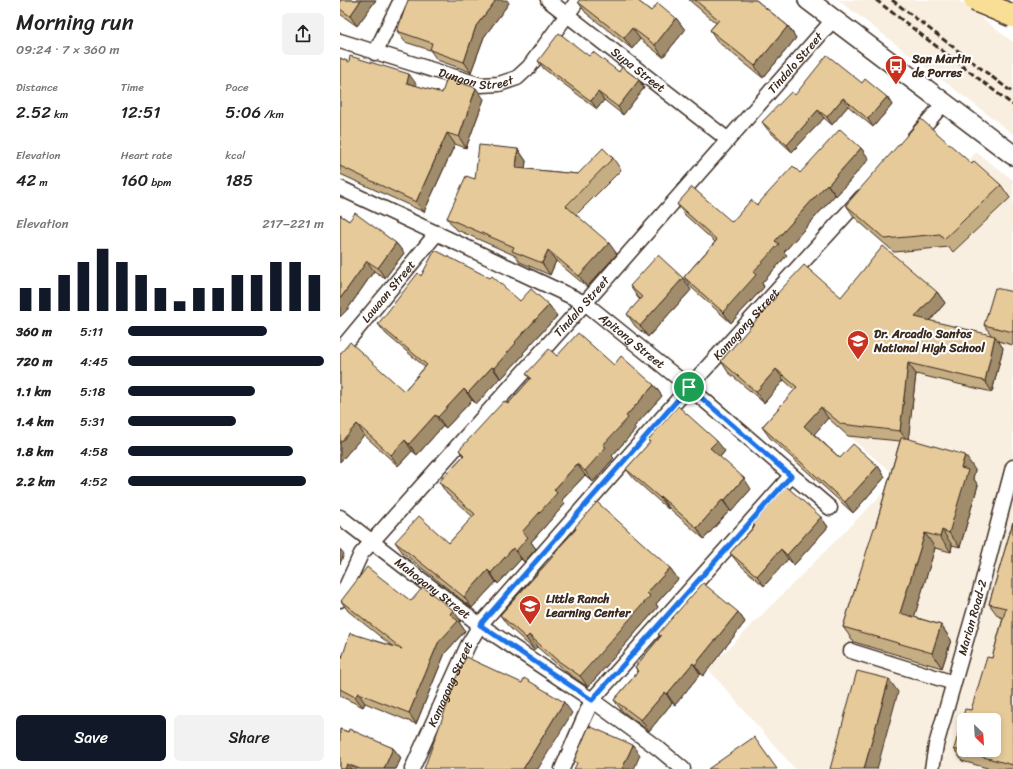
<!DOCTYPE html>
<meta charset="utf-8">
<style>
:root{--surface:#fff;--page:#f2f2f2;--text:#222;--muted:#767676;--accent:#111827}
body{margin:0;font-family:Sriracha,sans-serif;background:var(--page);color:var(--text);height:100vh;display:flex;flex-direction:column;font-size:15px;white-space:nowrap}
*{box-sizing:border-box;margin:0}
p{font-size:13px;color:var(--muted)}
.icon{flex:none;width:22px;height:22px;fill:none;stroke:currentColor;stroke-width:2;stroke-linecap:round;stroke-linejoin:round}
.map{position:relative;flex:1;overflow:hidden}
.sheet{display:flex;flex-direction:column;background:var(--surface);width:340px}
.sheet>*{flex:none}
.needle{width:26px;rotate:155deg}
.controls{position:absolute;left:617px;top:713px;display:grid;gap:8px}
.controls a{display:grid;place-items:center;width:44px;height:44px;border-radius:6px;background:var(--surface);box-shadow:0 2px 6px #0003;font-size:20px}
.pin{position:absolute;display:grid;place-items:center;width:34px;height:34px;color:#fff;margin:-17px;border:2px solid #fff;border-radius:50%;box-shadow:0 1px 4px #0007}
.round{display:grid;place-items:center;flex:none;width:42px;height:42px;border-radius:6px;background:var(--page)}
.head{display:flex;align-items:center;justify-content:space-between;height:68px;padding:0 16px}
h1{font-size:22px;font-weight:600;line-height:30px}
.stats{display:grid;grid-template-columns:repeat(3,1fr);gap:6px;height:68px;padding:4px 16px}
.stats div{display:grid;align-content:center}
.stats b{font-size:17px;font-weight:600}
.stats small{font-size:11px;font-weight:400}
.stats p{font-size:11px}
.chart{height:112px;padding:8px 16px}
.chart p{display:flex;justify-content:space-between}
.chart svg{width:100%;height:72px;margin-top:4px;stroke:var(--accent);stroke-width:6}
.button{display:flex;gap:8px;margin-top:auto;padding:8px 16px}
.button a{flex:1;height:46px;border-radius:6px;background:var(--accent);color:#fff;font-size:16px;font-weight:600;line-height:46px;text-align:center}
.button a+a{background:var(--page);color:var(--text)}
ul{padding:0 16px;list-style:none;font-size:13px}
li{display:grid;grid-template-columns:64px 48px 1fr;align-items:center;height:30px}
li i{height:10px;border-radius:5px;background:var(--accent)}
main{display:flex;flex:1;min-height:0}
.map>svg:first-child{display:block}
</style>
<main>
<section class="sheet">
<div class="head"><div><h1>Morning run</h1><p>09:24 · 7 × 360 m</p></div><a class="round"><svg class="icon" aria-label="share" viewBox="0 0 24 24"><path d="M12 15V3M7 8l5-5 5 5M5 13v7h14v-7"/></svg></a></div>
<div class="stats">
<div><p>Distance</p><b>2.52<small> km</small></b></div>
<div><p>Time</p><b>12:51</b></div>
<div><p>Pace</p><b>5:06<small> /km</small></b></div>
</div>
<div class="stats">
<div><p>Elevation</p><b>42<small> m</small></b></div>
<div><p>Heart rate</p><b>160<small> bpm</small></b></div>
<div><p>kcal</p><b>185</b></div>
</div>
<div class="chart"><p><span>Elevation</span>217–221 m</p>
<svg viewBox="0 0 160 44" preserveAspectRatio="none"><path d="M5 44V30M15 44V30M25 44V22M35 44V14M45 44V6M55 44V14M65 44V22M75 44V30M85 44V38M95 44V30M105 44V30M115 44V22M125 44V22M135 44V14M145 44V14M155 44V22"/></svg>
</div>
<ul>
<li><b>360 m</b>5:11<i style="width:71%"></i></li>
<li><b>720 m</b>4:45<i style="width:100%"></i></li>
<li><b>1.1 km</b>5:18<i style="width:65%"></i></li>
<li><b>1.4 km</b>5:31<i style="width:55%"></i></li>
<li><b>1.8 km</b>4:58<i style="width:84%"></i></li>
<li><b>2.2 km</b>4:52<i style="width:91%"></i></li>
</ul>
<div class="button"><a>Save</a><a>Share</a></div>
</section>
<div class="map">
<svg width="673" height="769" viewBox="0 0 673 769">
<rect width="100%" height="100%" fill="#fff"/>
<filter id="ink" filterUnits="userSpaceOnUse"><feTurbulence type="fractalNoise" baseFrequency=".025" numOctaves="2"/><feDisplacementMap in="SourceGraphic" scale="8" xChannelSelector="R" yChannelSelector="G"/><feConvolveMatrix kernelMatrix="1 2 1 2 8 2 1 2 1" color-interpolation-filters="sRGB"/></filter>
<g filter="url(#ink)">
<g fill="#f8efe1" fill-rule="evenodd">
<path d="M498 0H618L673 42V134Z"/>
<path d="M636 152 673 180V769H455L368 669 558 478 442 380 549 255ZM624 720H654V750H624Z"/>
</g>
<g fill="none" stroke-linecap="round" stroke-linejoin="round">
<g stroke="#3b2a1e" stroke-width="17">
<g id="street">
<path id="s1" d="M208 0 387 139"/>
<path id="s2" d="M0 41 141 85 159 84 177 78 189 67 238 0"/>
<path d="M35 53 61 0"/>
<path d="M574 138 604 103"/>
<path id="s3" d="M0 188 245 303 349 387 490 508"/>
<path id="s4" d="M0 350 97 233"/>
<path id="s5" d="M0 517 140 625 252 700 319 749 343 769"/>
<path id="s6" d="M0 600 21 554 245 303 493 20"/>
<path d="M511 651 614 683"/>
<path id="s7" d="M72 769 128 645 140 625 349 387 522 197"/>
<path d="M222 769 252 700 451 476"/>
<path id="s8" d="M592 769 596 745 639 595 673 467"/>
</g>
</g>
<g stroke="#3b2a1e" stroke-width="22">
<path id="secondary" d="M468 0 673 155"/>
</g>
<use href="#street" stroke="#fff" stroke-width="14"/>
<use href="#secondary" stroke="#fff" stroke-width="19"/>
<g stroke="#3b2a1e" stroke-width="3" stroke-dasharray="6 3" stroke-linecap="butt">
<path d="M536 0 673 105"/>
<path d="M552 0 673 93"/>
</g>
<g stroke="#3b2a1e" stroke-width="25" stroke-linecap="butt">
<path id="highway-bridge" d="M635 0 673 16"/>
</g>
<use href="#highway-bridge" stroke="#f9df96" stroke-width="22"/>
</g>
<g fill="#c6ae84" stroke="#3b2a1e">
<path d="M0 0H36L17 26 0 14Z"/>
<path d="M298 0V1L311 11 336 18 345 30 323 57 300 39 292 49 246 13 238 2Z"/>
<path d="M349 0H416L448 26 456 38 423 78 378 42 370 30 376 23Z"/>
<path d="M169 3 144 37 131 72 97 60 90 50 65 42 57 31Z"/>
<path d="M249 56 279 72 299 80 304 88 283 115 264 100 257 109 204 69 198 61Z"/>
<path d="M0 58 9 62 77 85 76 86 102 93 144 99 126 148 115 144 84 212 0 174Z"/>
<path d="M522 83 547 97 552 105 533 127 508 106 492 125 484 118 452 152 428 130 422 122 455 95Z"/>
<path d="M521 148 529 159 496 196 495 195 444 252 447 255 422 283 424 287 391 323 352 288 344 277 375 242 345 215 337 204 392 222 417 205 460 173Z"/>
<path d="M178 149 186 161 185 169 238 174 273 158 281 170 236 215 277 254 247 287 216 261 210 275 180 262 176 256 115 229 107 218 135 179Z"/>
<path d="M632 164 661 185 670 198 613 252 609 247 554 252 515 218 506 205Z"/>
<path d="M0 215 9 221 56 243 64 253 45 278 34 271 7 310 0 317Z"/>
<path d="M81 276 180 301 209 305 217 316 183 353 184 354 161 379 160 378 136 404 132 400 106 428 103 426 77 455 72 451 58 466 24 435 0 462V354L64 391 85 367 46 334 38 324Z"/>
<path d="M343 278 351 290 308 337 295 326 287 314 300 300 298 298 290 286Z"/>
<path d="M597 292 605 303 590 321 652 336 644 325 673 292V345L658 341 663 348 652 392 576 374 568 439 635 470 633 478 638 485 620 547 612 545 611 552 595 548 574 617 601 625 611 640 602 668 514 642 503 627 535 528 560 441 508 436 488 418 474 434 500 458 538 466 545 477 513 513 430 438 422 427 455 390 444 380 424 403 388 372 381 361 436 298 435 296 501 297Z"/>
<path d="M217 356 274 365 314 385 322 396 294 427 296 429 272 456 274 458 253 482 245 475 222 500 225 504 191 542 196 549 184 562 181 559 158 584 156 582 132 608 63 553 55 542 109 543 133 517 107 494 99 482 123 456 119 450 168 404 190 379 186 374Z"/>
<path d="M308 440 385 451 380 457 411 489 391 512 390 510 364 539 329 508 328 509 294 479 286 469 310 443Z"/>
<path d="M481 517 488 527 454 565 448 559 424 586 398 563 390 553 414 526 413 524Z"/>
<path d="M673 522V769H651L622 761 614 749 631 710 652 658 663 618 658 616 649 604Z"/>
<path d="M235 527 330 568 338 579 316 604 318 607 248 687 225 671 197 647 194 650 168 626 160 615 216 553 236 529Z"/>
<path d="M1 601H71L121 621 119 622 125 631 105 653 76 724 25 703 23 707 0 696V653L2 656 52 646 8 611Z"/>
<path d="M398 612 405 622 363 676 360 674 335 705 332 703 309 731 282 711 274 700 298 672 295 667 320 637 318 634Z"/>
<path d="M0 729 53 748 61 758 56 769H0Z"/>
</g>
<g fill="#a18d6c" stroke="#3b2a1e">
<path d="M21 0H36L17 26 10 16Z"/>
<path d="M156 0H167L169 3 144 37 131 72 124 62 136 26Z"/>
<path d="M336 18 345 30 323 57 315 45Z"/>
<path d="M448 26 456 38 423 78 415 66Z"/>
<path d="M292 28 300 39 292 49 284 38Z"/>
<path d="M69 74 77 85 74 94 67 83Z"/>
<path d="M299 80 304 88 283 115 278 107Z"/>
<path d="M136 88 144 99 126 148 119 137Z"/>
<path d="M258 92 264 100 257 109 251 101Z"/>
<path d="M547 97 552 105 533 127 528 119Z"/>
<path d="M503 98 508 106 492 125 487 117Z"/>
<path d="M478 110 484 118 452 152 447 145Z"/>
<path d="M107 133 115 144 84 212 76 202Z"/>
<path d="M521 148 529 159 496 196 488 185Z"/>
<path d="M178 149 186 161 184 179 176 168Z"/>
<path d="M487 184 495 195 444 252 447 255 422 283 424 287 391 323 383 312 435 241Z"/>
<path d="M56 243 64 253 45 278 38 268Z"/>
<path d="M269 243 277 254 247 287 239 276Z"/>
<path d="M208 250 216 261 210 275 202 263Z"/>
<path d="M27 261 34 271 7 310 0 317V299Z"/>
<path d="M343 278 351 290 308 337 300 326Z"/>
<path d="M597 292 605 303 583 329 575 317Z"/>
<path d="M209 305 217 316 183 353 184 354 161 379 154 368 175 342Z"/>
<path d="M655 336 663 348 652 392 645 381Z"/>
<path d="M568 363 576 374 568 442 560 431Z"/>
<path d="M152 367 160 378 136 404 128 393Z"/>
<path d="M436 369 444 380 424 403 416 392Z"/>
<path d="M314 385 322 396 294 427 296 429 272 456 274 458 253 482 245 471 263 445 286 416Z"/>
<path d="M124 389 132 400 106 428 98 417Z"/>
<path d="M481 407 488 418 472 437 464 426Z"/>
<path d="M95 415 103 426 77 455 69 444Z"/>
<path d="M17 424 24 435 0 462V443Z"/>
<path d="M65 440 72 451 58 466 51 455Z"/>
<path d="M377 441 385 451 378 459 370 448Z"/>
<path d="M625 455 635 470 633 478 638 485 620 547 609 533 621 468Z"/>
<path d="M237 464 245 475 222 500 225 504 191 542 196 549 184 562 176 551 182 532 214 490Z"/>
<path d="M538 466 545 477 513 513 505 502Z"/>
<path d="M404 478 411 489 391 512 384 501Z"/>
<path d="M321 497 329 508 328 509 320 498Z"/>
<path d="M382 500 390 510 364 539 357 528Z"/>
<path d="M481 517 488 527 454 565 447 555Z"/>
<path d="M602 530 612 545 611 552 600 537Z"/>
<path d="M585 533 595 548 571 628 560 613Z"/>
<path d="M173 548 181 559 158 584 151 573Z"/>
<path d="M0 549 4 554 0 564Z"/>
<path d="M441 549 448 559 424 586 417 576Z"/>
<path d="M330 568 338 579 316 604 318 607 248 687 240 676 307 593Z"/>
<path d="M148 570 156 582 132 608 124 597Z"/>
<path d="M113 610 121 621 119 622 125 631 105 653 76 724 69 713 110 614Z"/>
<path d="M398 612 405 622 363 676 355 665Z"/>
<path d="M601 625 611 640 602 668 592 653Z"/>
<path d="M189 635 197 647 194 650 186 638Z"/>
<path d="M0 653 7 664 0 658Z"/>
<path d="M353 663 360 674 335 705 327 694Z"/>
<path d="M549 679 558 692 537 769H524Z"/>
<path d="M325 692 332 703 309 731 301 720Z"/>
<path d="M18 693 25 703 23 707 15 697Z"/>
<path d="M224 702 232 713 198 769H183Z"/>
<path d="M293 745 300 755 294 769H282Z"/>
<path d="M53 748 61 758 56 769H44Z"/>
<path d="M7 764 11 769H5Z"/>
</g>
<g fill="#e6ca9a" stroke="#3b2a1e" fill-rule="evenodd">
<path d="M0 0H21L10 16 0 9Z"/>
<path d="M68 0H156L136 26 124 62 90 50 92 43 57 31Z"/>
<path d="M239 0H297L311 11 318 3 336 18 315 45 292 28 284 38 238 2Z"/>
<path d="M355 0H416L448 26 415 66 370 30 379 20Z"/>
<path d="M219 33 249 56 253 52 279 72 282 67 299 80 278 107 258 92 251 101 198 61Z"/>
<path d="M487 55 522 83 525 79 547 97 528 119 503 98 487 117 478 110 447 145 422 122 451 92 455 95Z"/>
<path d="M10 56 69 74 67 83 102 93 107 78 136 88 119 137 107 133 76 202 0 166V58L9 62Z"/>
<path d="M581 119 632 164 634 161 661 185 604 239 600 234 545 239 506 205Z"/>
<path d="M500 129 521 148 488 185 487 184 435 241 439 244 413 272 416 275 383 312 344 277 377 240 337 204 352 187 392 222 411 200 417 205 453 166 460 173Z"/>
<path d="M139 145 178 149 176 168 238 174 263 148 273 158 226 206 269 243 239 276 208 250 202 263 172 251 174 247 107 218 126 176 135 179Z"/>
<path d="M15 213 56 243 38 268 27 261 0 299V215L9 221Z"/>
<path d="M543 246 597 292 575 317 655 336 645 381 568 363 560 431 501 424 481 407 464 426 500 458 513 444 538 466 505 502 422 427 457 387 436 369 416 392 381 361 436 297 435 296 464 265 501 297Z"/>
<path d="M95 250 150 278 152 276 180 301 191 289 209 305 175 342 176 343 154 368 152 367 128 393 124 389 98 417 95 415 69 444 65 440 51 455 17 424 0 443V354L10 342 64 391 87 365 38 324 78 273 81 276Z"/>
<path d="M318 255 343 278 300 326 287 314 302 297 290 286Z"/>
<path d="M655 288 673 292V332L644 325Z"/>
<path d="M238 333 274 365 281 356 314 385 286 416 288 418 263 445 266 447 245 471 237 464 214 490 217 493 182 532 188 537 176 551 173 548 151 573 148 570 124 597 55 542 79 516 109 543 135 514 99 482 124 455 119 450 164 401 168 404 191 378 186 374 209 349 217 356Z"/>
<path d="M338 406 377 441 370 448 404 478 384 501 382 500 357 528 321 497 320 498 286 469 310 442 308 440Z"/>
<path d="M561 438H566L625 455 621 468 628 470 609 533 602 530 600 537 585 533 560 613 601 625 592 653 503 627 534 528H535Z"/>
<path d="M446 486 481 517 447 555 441 549 417 576 390 553 415 526 413 524Z"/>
<path d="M257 502 330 568 307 593 310 596 240 676 217 660 189 635 186 638 160 615 216 553 215 552 236 529 235 527Z"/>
<path d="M673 522V765L614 749 625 709 631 710 647 657 652 658 666 608 649 604ZM624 720H654V750H624Z"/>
<path d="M27 567 71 601 83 587 113 610 110 614 118 621 98 643 69 713 18 693 15 697 0 689V658H2L10 633 62 649 1 601Z"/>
<path d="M363 583 398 612 355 665 353 663 327 694 325 692 301 720 274 700 299 671 295 667 321 636 318 634Z"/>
<path d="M126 657 182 683 184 678 224 702 183 769H84L115 683 114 682Z"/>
<path d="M517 671 549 679 524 769H490Z"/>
<path d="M249 726 293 745 282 769H234L237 763 234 761Z"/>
<path d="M0 729 8 732 9 729 53 748 44 769H20L7 764 5 769H0Z"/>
<path d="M414 737 437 769H368Z"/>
</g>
</g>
<g fill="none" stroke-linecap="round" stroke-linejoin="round" filter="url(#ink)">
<g stroke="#fff" stroke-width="8">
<path id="route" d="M349 387 451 476 252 700 140 625Z"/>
</g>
<use href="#route" stroke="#1a73e8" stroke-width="5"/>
</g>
<defs>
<g id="bus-pin" transform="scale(1.15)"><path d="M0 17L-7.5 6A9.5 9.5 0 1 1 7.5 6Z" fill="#c8321e" stroke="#fff"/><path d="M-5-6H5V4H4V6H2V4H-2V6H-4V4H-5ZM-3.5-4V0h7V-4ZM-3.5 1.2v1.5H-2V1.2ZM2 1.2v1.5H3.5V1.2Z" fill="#fff"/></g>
<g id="school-pin" transform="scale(1.15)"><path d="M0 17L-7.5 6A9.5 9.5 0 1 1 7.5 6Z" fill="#c8321e" stroke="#fff"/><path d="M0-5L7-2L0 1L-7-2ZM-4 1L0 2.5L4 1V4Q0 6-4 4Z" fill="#fff"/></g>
</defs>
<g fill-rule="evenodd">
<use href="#bus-pin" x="556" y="66"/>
<use href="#school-pin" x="518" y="341"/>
<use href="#school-pin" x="190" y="606"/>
</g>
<g text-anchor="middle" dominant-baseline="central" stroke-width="4" stroke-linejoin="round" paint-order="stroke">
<g font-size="12" font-weight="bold" fill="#3b2a1e" stroke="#fff" text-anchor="start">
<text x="572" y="59">San Martin<tspan x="572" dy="14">de Porres</tspan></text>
<text x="534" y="334">Dr. Arcadio Santos<tspan x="534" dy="14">National High School</tspan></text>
<text x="206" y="599">Little Ranch<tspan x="206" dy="14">Learning Center</tspan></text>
</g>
<g font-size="12" fill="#3b2a1e" stroke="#fff">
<text stroke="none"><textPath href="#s6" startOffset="706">Tindalo Street</textPath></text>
<text stroke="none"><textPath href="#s1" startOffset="114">Supa Street</textPath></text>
<text stroke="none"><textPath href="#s2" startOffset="142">Dungon Street</textPath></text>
<text stroke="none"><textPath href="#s4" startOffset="76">Lawaan Street</textPath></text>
<text stroke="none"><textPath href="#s6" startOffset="382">Tindalo Street</textPath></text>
<text stroke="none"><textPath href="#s7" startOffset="561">Kamagong Street</textPath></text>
<text stroke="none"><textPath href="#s3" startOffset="331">Apitong Street</textPath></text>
<text stroke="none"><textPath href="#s5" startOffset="117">Mahogany Street</textPath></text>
<text stroke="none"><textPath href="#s8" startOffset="157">Marian Road-2</textPath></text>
<text stroke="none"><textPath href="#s7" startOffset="93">Kamagong Street</textPath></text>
</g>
</g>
</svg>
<div class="controls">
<a><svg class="needle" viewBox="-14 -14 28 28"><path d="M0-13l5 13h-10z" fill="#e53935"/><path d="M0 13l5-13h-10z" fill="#767676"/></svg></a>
</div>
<div class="pin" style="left:349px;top:387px;background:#1e9e55"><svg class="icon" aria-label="arrive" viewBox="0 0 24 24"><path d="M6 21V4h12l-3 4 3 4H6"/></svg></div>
</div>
</main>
